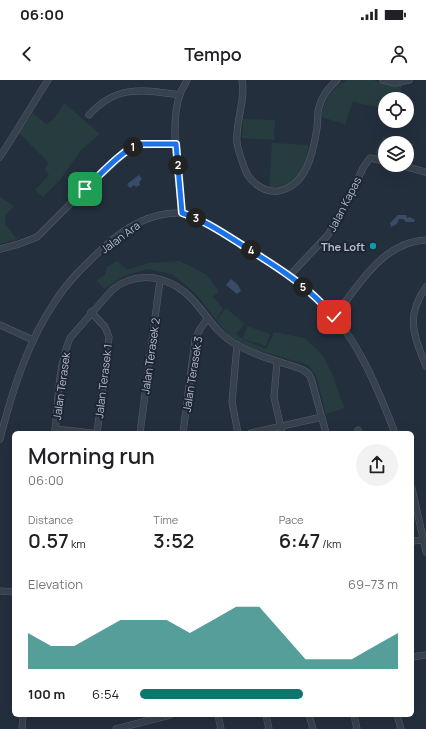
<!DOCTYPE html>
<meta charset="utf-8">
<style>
:root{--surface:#fff;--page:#f2f2f2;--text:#202124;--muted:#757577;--accent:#0f766e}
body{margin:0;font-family:Manrope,sans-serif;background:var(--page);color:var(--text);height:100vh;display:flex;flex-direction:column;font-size:15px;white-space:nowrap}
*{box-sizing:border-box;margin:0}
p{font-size:13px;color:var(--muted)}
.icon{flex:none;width:22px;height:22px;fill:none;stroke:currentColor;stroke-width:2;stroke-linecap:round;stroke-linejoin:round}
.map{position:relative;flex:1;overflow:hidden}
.drawer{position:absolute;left:12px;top:351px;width:402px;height:286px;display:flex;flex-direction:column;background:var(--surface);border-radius:6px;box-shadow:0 4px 16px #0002}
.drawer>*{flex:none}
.buttons{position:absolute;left:378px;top:12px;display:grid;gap:8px}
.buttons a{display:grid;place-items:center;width:36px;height:36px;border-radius:50%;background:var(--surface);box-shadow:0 4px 16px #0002;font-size:20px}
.pin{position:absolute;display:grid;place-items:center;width:34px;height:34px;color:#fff;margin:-17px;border-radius:8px;box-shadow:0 2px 6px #0006}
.km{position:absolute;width:20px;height:20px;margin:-10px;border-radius:50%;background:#222;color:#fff;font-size:11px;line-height:20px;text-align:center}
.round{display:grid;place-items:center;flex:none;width:42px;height:42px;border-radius:21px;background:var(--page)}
.headline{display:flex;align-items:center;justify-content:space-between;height:68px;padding:0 16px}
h1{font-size:22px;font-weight:600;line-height:30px}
.stats{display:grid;grid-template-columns:repeat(3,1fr);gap:6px;height:68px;padding:4px 16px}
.stats div{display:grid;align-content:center}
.stats b{font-size:20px;font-weight:600}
.stats small{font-size:11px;font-weight:400}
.stats p{font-size:11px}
.chart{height:112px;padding:8px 16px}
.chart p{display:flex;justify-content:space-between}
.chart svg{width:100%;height:72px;margin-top:4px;fill:var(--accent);opacity:.7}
ul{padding:0 16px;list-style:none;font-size:13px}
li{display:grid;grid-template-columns:64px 48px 1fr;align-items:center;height:30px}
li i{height:10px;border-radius:5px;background:var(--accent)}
.status{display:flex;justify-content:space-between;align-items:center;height:28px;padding:0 20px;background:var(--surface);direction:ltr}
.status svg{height:11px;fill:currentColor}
header{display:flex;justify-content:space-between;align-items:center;height:52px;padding:0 16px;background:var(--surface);font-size:18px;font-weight:600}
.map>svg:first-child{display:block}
</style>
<div class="status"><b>06:00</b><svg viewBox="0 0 49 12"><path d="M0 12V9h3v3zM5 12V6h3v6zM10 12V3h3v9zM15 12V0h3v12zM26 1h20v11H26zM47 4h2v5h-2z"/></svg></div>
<header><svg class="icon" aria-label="back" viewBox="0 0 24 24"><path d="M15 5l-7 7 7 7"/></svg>Tempo<svg class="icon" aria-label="person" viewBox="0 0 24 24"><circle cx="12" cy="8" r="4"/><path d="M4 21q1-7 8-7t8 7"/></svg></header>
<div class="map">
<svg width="426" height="649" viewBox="0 0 426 649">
<rect width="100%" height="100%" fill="#242f3e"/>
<g fill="#263c3f">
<path d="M347 0H373L386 4 403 2 398 19H385V28L361 24 353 21 345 44 321 37C324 21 332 7 347 0Z"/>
<path d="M64 23 100 54 81 70 60 100 43 117 35 110 49 95 45 89 49 83 18 52 33 33 46 44 54 39Z"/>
<path d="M243 39 275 40 274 60 242 58Z"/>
<path d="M383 57 414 64 407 82V63H385V78L376 76 375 72Z"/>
<path d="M272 63 308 65C310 88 293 109 269 107Z"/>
<path d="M0 117 14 126 5 136 6 145 17 159 0 164Z"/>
<path d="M117 181 127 190 148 183 180 181 207 195 219 212 213 216 223 229 217 238 227 247 218 238 226 228 245 244 236 254 244 260 266 269 274 252 305 258 322 274 332 293 344 328 326 334 316 295 308 285 247 267 229 256 195 213 172 194 147 189 124 196 104 209 96 200 105 195 107 187Z"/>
<path d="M247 246 270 254 266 266 243 259Z"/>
</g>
<g fill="#394c67">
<path d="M139 95 142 99 139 102 140 105 136 107 134 105 130 108 127 104Z"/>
<path d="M398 135H406L407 138 410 137 415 140 414 142H406L403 139H399L397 144 391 147 390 143Z"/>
<path d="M231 199 238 205 241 211 237 214 226 205Z"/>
</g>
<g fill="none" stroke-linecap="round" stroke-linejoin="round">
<g stroke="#565f6c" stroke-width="7">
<g id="minor">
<path d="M242 0C246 21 235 42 237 63 238 70 241 78 243 84 246 92 248 98 256 104 262 109 270 112 278 111 307 106 313 73 317 48 318 41 317 34 319 27 322 16 329 7 337 0"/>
<path d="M383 0 395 3 409 0"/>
<path d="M89 35C117 4 143 10 180 15"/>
<path d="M0 77 48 0"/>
<path d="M400 85 426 92"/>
<path d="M182 133C179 101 169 44 180 14 182 9 185 5 187 0"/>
<path d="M0 169 19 164 37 157 85 109 127 71 137 65 176 64"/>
<path d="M289 196 328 155 350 116 363 88 370 78 385 81"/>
<path d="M426 207C405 236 414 256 426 286"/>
<path d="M91 232 105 247 109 257 97 353"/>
<path d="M334 237C358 206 382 162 426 160"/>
<path d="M0 245 33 260"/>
<path d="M237 265 232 322 238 353"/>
<path d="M277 282 274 317 282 353"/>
<path d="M55 349 92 353"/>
<path d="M358 350 359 353"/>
<path d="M55 353C58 322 58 287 70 258L112 210C124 200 137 196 154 198 200 207 202 246 237 265 250 272 265 278 280 282 287 285 296 286 303 290 307 292 309 294 311 298L326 353"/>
<path d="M140 353 160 200"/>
<path d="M183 353 195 260 200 249 208 238"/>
<path d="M251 353 322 337"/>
<path d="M0 359C12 311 28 261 56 220 69 200 86 184 103 168 124 148 150 132 181 133 199 134 245 166 261 177 279 189 297 201 314 216 355 251 376 304 395 353"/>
<path d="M412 408 426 472"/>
<path d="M412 461 424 460"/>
<path d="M0 511 14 512"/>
<path d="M412 577 426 575"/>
<path d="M218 635 221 649"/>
<path d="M266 635 269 649"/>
<path d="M309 635 313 649"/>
<path d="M354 635 357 649"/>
<path d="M397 635 401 649"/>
<path d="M22 649 23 635"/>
<path d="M116 649 170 635"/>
</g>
</g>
<use href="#minor" stroke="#38414e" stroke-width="6"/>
</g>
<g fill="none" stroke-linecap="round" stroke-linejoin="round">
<g stroke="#fff" stroke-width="8">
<path id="route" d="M85 109C98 97 124 68 140 64H176L182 133C204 140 223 153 242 165 267 181 294 197 315 217 322 223 328 231 334 237"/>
</g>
<use href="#route" stroke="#1a73e8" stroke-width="5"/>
</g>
<circle fill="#0f9aa8" stroke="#1d2633" stroke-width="1.5" cx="373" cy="166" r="4"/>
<g text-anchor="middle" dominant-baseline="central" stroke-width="4" stroke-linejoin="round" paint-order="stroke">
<g font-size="11" fill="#b4bcc9" stroke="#1d2633">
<text transform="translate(344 124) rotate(-63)">Jalan Kapas</text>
<text transform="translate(120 157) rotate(-36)">Jalan Ara</text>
<text transform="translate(150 276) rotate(-82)">Jalan Terasek 2</text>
<text transform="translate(192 294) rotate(-81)">Jalan Terasek 3</text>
<text transform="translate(103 301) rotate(-83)">Jalan Terasek 1</text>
<text transform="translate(61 306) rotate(-82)">Jalan Terasek</text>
</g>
<g font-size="11" font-weight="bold" fill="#b4bcc9" stroke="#1d2633" text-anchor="end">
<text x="365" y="166">The Loft</text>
</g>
</g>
</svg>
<div class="buttons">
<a><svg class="icon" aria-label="locate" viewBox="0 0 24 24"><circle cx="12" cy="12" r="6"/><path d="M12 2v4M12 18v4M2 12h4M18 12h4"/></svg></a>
<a><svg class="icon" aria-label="layers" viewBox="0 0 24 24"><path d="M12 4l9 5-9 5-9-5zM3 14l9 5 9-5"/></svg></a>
</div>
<div class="pin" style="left:85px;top:109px;background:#1e9e55"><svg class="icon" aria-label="arrive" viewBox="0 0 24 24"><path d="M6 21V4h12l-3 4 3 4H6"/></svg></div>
<div class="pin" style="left:334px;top:237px;background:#d93025"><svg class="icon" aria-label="check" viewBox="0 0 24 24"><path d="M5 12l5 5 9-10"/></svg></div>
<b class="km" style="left:133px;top:67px">1</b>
<b class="km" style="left:178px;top:85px">2</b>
<b class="km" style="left:196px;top:138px">3</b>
<b class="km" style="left:251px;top:170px">4</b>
<b class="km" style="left:303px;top:207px">5</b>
<section class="drawer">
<div class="headline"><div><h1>Morning run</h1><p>06:00</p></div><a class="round"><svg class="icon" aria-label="share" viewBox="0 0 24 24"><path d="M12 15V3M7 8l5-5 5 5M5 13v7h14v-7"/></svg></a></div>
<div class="stats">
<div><p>Distance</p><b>0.57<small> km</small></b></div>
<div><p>Time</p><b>3:52</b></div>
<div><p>Pace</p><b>6:47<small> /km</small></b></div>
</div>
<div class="chart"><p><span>Elevation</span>69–73 m</p>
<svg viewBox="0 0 160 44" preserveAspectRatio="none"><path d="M0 44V22L10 30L20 30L30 22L40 14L50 14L60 14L70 22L80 14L90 6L100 6L110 22L120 38L130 38L140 38L150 30L160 22V44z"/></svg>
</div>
<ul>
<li><b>100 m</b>6:54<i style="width:63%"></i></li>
</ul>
</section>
</div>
